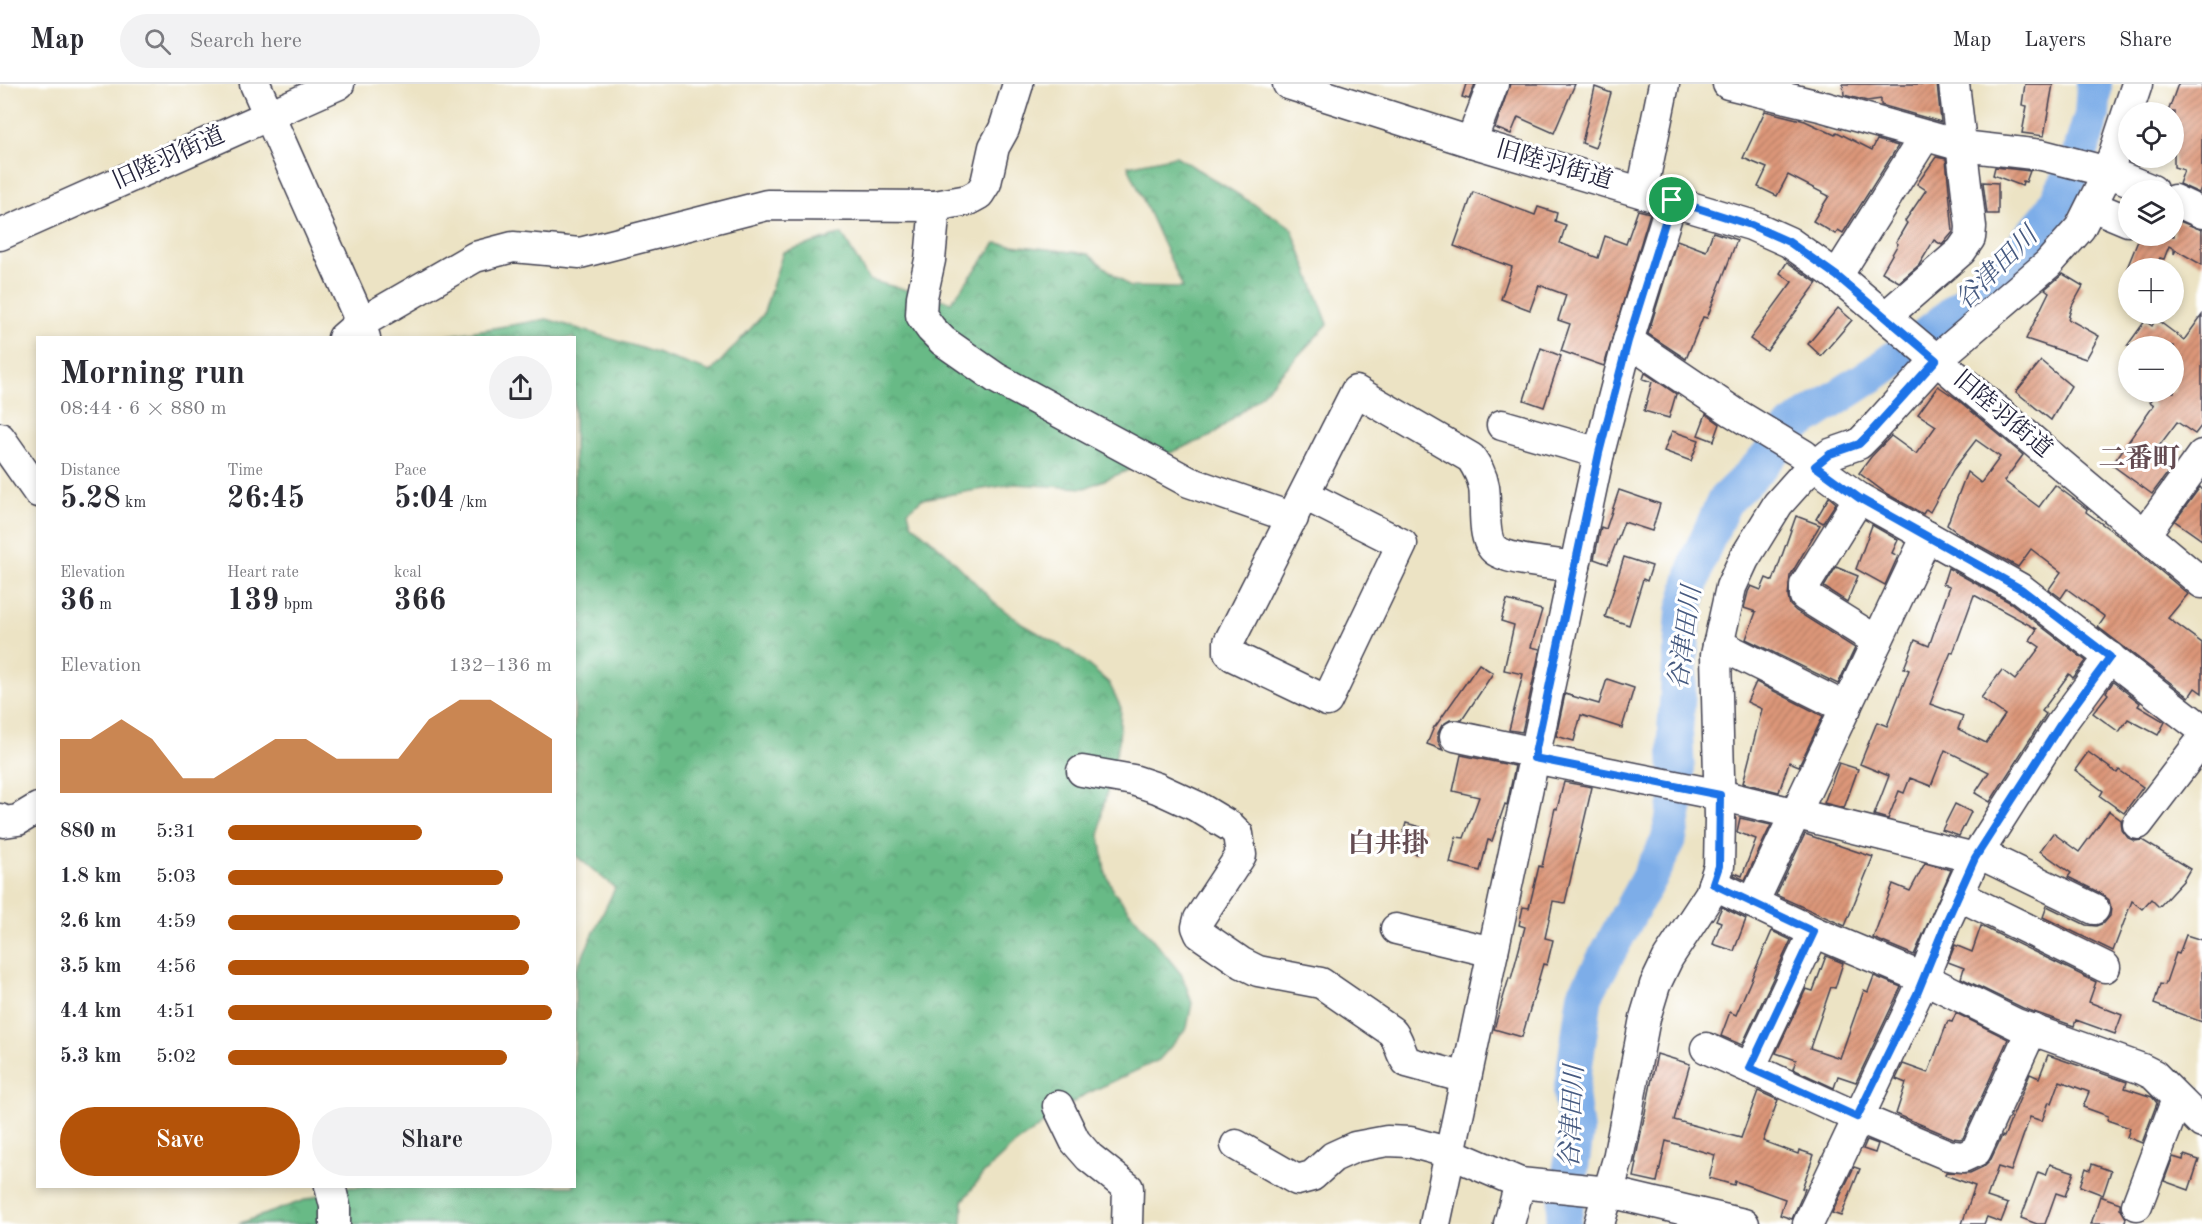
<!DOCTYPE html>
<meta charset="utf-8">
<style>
:root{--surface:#fff;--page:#f2f2f3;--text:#2b2b33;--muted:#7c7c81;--line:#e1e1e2;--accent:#b45309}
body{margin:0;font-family:"Old Standard TT","Noto Serif JP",serif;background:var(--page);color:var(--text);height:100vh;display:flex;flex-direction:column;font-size:22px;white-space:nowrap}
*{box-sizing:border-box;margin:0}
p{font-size:20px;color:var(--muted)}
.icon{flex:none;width:33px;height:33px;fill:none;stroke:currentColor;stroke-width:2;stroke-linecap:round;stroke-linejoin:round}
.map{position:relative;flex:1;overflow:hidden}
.side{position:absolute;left:36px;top:252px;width:540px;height:852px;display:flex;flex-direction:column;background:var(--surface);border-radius:0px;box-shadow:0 3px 9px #0003}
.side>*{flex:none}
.fabs{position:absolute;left:2118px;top:18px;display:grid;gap:12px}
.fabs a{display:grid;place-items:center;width:66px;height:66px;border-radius:50%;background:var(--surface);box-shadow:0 3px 9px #0003;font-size:30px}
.pin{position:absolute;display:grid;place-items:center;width:51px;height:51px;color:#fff;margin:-26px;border:3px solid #fff;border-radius:50%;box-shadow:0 2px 6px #0007}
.round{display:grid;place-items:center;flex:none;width:63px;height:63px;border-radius:32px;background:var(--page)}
.overview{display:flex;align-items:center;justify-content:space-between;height:102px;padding:0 24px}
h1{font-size:33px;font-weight:700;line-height:45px}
.metrics{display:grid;grid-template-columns:repeat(3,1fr);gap:9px;height:102px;padding:6px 24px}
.metrics div{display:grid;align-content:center}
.metrics b{font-size:30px;font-weight:700}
.metrics small{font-size:16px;font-weight:400}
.metrics p{font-size:16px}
.chart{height:168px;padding:12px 24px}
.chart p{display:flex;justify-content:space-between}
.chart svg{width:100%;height:108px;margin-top:6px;fill:var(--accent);opacity:.7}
.button{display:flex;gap:12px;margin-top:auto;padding:12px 24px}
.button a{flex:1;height:69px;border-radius:36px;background:var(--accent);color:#fff;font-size:24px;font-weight:700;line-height:69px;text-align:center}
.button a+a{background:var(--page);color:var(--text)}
ul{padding:0 24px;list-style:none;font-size:20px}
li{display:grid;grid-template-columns:96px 72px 1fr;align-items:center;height:45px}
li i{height:15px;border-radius:8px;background:var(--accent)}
header{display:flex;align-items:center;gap:36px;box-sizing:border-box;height:84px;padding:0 30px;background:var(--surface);border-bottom:2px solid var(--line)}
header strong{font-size:28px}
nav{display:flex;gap:33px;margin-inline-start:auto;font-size:21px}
.search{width:420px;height:54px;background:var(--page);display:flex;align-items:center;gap:15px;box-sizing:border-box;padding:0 21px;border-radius:33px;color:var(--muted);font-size:22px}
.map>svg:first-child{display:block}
</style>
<header>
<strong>Map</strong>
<div class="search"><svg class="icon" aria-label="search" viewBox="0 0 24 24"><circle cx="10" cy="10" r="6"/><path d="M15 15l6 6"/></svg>Search here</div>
<nav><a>Map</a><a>Layers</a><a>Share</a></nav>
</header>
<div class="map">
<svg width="2202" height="1140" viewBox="0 0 2202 1140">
<defs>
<pattern id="forest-crowns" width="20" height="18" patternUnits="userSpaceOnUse" patternTransform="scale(1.5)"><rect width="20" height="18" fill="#68ba86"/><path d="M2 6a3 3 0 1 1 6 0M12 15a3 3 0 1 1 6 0" fill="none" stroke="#55976f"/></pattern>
<pattern id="building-hatch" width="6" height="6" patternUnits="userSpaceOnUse" patternTransform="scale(1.5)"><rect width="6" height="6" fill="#dd9779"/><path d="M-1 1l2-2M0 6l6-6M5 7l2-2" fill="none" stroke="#b37b64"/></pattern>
</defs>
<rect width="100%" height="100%" fill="#fff"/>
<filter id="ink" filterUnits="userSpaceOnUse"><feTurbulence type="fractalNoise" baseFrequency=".0167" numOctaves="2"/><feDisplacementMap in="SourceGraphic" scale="12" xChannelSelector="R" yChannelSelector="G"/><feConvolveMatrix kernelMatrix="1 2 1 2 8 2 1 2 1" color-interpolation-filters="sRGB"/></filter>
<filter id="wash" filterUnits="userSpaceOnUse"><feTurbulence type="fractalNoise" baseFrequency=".008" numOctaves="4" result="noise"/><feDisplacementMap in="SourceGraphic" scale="24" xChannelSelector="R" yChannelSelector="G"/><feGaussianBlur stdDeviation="1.35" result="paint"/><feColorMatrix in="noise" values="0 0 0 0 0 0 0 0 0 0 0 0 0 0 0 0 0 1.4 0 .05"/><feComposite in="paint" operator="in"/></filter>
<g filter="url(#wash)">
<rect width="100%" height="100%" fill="#ece3c4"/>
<path fill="url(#forest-crowns)" stroke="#456e60" stroke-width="1.5" d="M1176 72 1291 143 1328 240 1259 313 1211 352 1085 404 1014 400 922 415 908 427 911 439 945 468 998 522 1026 542 1075 570 1109 599 1121 624 1119 658 1102 728 1100 751 1105 787 1114 808 1182 891 1192 919 1187 944 1159 976 1084 1011 1015 1060 983 1090 963 1117 962 1140H238L341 1103 574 1102 575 888 615 804 575 771 574 556 582 543 574 525V254L440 253 547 235 641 264 711 288 763 231 783 168 842 150 869 196 951 218 996 159 1088 170 1130 203 1183 204 1128 82Z"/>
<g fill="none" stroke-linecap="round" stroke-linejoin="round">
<path stroke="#7dade8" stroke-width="36" d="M1563 1140 1576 1048 1571 1009 1585 911 1668 758 1678 712 1675 647 1684 527 1699 473 1725 416 1758 384 1792 343 1875 289 1924 253 1983 205 2019 167 2050 130 2076 83 2092 31 2094 0"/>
</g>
<g id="blocks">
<g fill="url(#building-hatch)" fill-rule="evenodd">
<path d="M1466 0H1475L1469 15 1462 13Z"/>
<path d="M1510 0H1575L1554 49 1518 33 1511 50 1495 44Z"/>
<path d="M1843 0H1937L1941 38 1881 21V15L1867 17 1844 11Z"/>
<path d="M2025 0H2053L2044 52 2022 49 2027 22 2022 21Z"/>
<path d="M2178 0H2202V101L2199 109 2179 100 2184 86 2174 83V28H2168Z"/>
<path d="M1595 3 1611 9 1595 64 1582 59Z"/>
<path d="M1765 27 1805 37 1835 51 1837 48 1872 66 1877 56 1898 62 1843 149 1838 146 1835 150 1813 137 1829 112 1788 91 1777 112 1758 103 1767 84 1743 74Z"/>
<path d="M1936 73 1946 75 1953 148 1942 161 1934 156 1919 181 1899 198 1882 188 1898 160 1896 158 1907 139 1905 137 1926 106 1917 100Z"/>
<path d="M1995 83 2030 87 2026 98 2023 97 2022 102 1993 91Z"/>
<path d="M1983 98 1998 99V130H1987Z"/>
<path d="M1473 108 1535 131 1538 123 1557 129 1555 137 1566 141 1560 159 1598 174 1605 152 1626 160 1638 126 1650 129 1604 282 1561 267 1570 240 1558 236 1566 211 1539 201 1530 226 1501 215 1512 183 1454 162Z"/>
<path d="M2174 135 2202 146V181L2176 166 2174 170V165L2169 162 2164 175 2160 174 2156 184H2127L2140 152H2174Z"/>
<path d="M1713 148 1737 156 1707 234 1703 233 1686 275 1648 250 1677 156 1706 167Z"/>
<path d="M1787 178 1817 199 1767 267 1750 255 1792 198 1780 189Z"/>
<path d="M2063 190 2083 202 2072 222 2068 235 2099 252 2086 275 2026 255 2049 208 2045 205Z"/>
<path d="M1838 224 1852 236 1821 272 1808 260Z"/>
<path d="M2202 231V341L2195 350 2177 338 2153 370 2172 383 2152 410 2112 381 2154 321 2150 318 2158 308H2174V262H2127L2145 237 2152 242 2156 235 2184 256Z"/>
<path d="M1541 264 1561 272 1544 323 1524 316Z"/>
<path d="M2041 277 2071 302 2051 336 2016 308Z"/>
<path d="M1645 289 1676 310 1669 334 1644 327 1652 298 1643 295Z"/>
<path d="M1938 302 1957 315 2023 371 2004 397 2039 423 2055 401 2087 425 2086 428 2120 453 2188 510 2168 534 2202 559V609L2195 604 2189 613 2098 543 2105 533 2067 505 2061 514 2049 505 2061 488 2031 465 2018 483 1962 452 1947 441 1967 388 1981 399 2000 373 1976 356 1953 386 1930 428 1926 425 1923 430 1887 410 1859 389 1871 373 1891 352 1916 370 1936 342 1918 330Z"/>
<path d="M1706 330 1720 340 1714 357 1698 351Z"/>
<path d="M1672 347 1699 356 1691 377 1664 367Z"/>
<path d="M2200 403 2202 405V456L2175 437Z"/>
<path d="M1619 406 1660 420 1652 447 1624 438 1608 480 1594 475 1601 443 1606 445Z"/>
<path d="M1829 413 1836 419 1823 439 1816 435Z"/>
<path d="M1796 432 1820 441 1790 492 1788 513 1790 521 1796 527 1855 564 1838 600 1746 555 1756 528 1744 524 1748 508 1751 502 1761 506 1766 494 1773 497Z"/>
<path d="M1872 441 1898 456 1892 469 1898 472 1885 501 1856 485Z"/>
<path d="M1624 473 1652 482 1647 497 1643 495 1629 541 1605 533Z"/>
<path d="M1836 483 1858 492 1847 518 1824 503Z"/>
<path d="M1948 484 2011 519 2086 577 2073 594 2069 590 2042 627 2046 630 1990 718 1975 709 1989 688 1945 666 1931 702 1910 694 1904 709 1899 707 1888 735 1874 731 1889 692 1860 680 1877 638 1887 642 1909 586 1904 584 1915 556 1929 562 1950 502 1943 500ZM1974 511 2037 545 2030 556 2040 563 2015 596 2002 586 1981 614 2005 631 1986 659 1958 645 1963 632 1930 620 1951 568 1953 569Z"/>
<path d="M1507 516 1542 526 1531 563 1540 565 1522 648 1509 646 1523 590 1504 586 1514 541 1501 537Z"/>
<path d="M1479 580 1493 589 1480 609 1462 636H1450L1442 641 1438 649V657L1443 666 1427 660 1434 643H1435Z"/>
<path d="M1607 595 1634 604 1622 644 1581 631 1574 657 1556 652 1565 610 1599 620Z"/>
<path d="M1756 598 1823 632 1799 682 1789 678 1779 708 1743 699 1762 625 1747 618Z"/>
<path d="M2113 598 2140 619 2138 622 2165 638 2158 651 2128 635 2119 648 2093 629 2108 610 2106 608Z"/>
<path d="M2088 668 2117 689 2119 686 2143 703 2124 729 2100 712 2103 707 2075 686Z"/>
<path d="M1461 671 1515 682 1507 721 1505 720 1492 757 1488 756 1480 787 1450 779 1456 753 1464 754 1479 713 1453 707Z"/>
<path d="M1839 679 1858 685 1844 724 1824 719Z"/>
<path d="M1564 698 1592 703 1565 819 1553 817 1545 854 1553 856 1547 881 1543 880 1522 953 1494 945 1509 894 1511 895 1525 843 1519 841 1523 823 1529 824 1539 782 1542 783 1555 724 1557 725Z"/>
<path d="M1955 720 1971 728 1959 752 1942 746Z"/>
<path d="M2109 727 2121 736 2122 746 2128 754 2135 757 2142 756 2190 785 2183 797 2159 823 2151 815 2142 825 2132 817 2113 867 2043 833 2047 822 2086 841 2096 842 2104 839 2110 832 2111 824 2109 816 2102 810 2068 793 2071 789 2040 767 2053 749 2079 768Z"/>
<path d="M1740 734 1771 741 1745 796 1734 791 1735 789 1742 792 1756 755 1737 748Z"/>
<path d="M1406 739 1424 744 1417 770 1399 765Z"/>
<path d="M1805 750 1873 773 1845 842 1776 811Z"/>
<path d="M1925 779 1951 786 1914 871 1873 854 1893 800 1910 807Z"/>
<path d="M1722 823 1746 835 1734 867 1713 860 1721 838 1716 836Z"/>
<path d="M1981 842 2096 898 2089 918 2122 931 2115 950 2076 936 2074 942 2023 924 1961 894 1964 884 1948 878 1955 861 1972 868Z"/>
<path d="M1772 847 1791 856 1742 961 1721 952 1730 928 1736 931Z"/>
<path d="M2186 851 2202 856V938L2154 920 2160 900 2165 901 2176 869 2179 870Z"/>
<path d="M1826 872 1843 879 1835 904 1831 903 1810 964 1840 974 1864 906 1868 908 1874 892 1901 903 1856 998 1838 992 1834 1004 1793 985 1796 976 1776 969 1806 905 1813 907Z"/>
<path d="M1956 929 2008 955 1963 1054 1960 1055 1953 1054 1896 1030 1906 999 1896 995 1903 980 1928 989 1948 937 1952 938Z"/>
<path d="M1657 970 1690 980 1674 1036 1741 1054 1758 1007 1778 1016 1763 1057 1798 1070 1799 1066 1814 1071 1802 1104 1805 1105 1792 1135 1780 1131 1785 1115 1735 1097 1734 1101 1709 1094 1715 1071 1666 1057 1657 1098 1634 1093 1637 1079 1635 1078Z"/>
<path d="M2048 971 2127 998 2125 1004 2152 1013 2157 1019 2142 1059 2127 1053 2130 1044 2107 1036 2108 1032 2083 1023 2089 1008 2060 997 2052 1019 2049 1018 2042 1037 2030 1033 2011 1087 1998 1083 1987 1113 2008 1120 2001 1138 1987 1133 1984 1140H1962L1975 1102 1945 1091 1946 1088 1970 1089 1983 1083 1991 1075 2002 1052 2004 1053 2030 990 2039 994Z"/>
<path d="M1867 1056 1878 1060 1875 1069 1863 1065Z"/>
<path d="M2184 1071 2199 1076 2189 1106 2164 1097 2173 1073 2183 1076Z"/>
<path d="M2050 1080 2074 1088 2065 1112 2056 1109 2045 1140H2037L2021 1134 2038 1088 2046 1091Z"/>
<path d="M2092 1080 2111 1087 2103 1111 2080 1102 2086 1084 2090 1086Z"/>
<path d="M1854 1083 1860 1085 1841 1132 1832 1129Z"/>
<path d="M2100 1112 2120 1119V1124L2126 1134 2124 1140H2091Z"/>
</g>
</g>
</g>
<g filter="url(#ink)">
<use href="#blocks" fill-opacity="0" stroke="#403f50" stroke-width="1.5"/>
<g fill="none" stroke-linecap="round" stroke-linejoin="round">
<g stroke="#403f50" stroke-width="33">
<g id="minor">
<path d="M255 0 356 227 365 254"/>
<path d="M1288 0 1471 58 1751 141 1789 158 1837 192 2202 499"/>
<path d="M1728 0 1824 23 1962 62 2042 71 2108 88 2152 106"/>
<path d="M1471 58 1493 0"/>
<path d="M1642 108 1664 0"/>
<path d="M2174 116 2202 129"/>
<path d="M935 122 930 176 922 213 921 231 931 245 943 257 996 294 1189 398 1293 434"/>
<path d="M2092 122 2128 137"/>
<path d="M0 151 339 0"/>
<path d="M1837 192 1925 52"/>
<path d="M1885 233 1961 167 1970 154 1971 143 1954 0"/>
<path d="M343 254 359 240 475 173 513 163 580 169 767 121 935 122 968 116 979 110 986 99 994 63 1004 45 1018 0"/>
<path d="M1628 257 1733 328 1804 371 1815 382 1859 414 2021 505 2202 645"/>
<path d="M1502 341 1599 369"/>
<path d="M0 354 38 408"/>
<path d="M1305 411 1402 460 1327 617 1233 572 1229 568V558L1356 307 1471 374C1477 383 1482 391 1484 403 1487 420 1480 459 1498 468 1517 478 1552 479 1575 483"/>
<path d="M1859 414 1805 501V512L1877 557"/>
<path d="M2145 450 2202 371"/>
<path d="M1718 560 1846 624"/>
<path d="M1455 652 1536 669"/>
<path d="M1534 674 1720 711 1975 774"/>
<path d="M1082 687 1133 696 1157 704 1196 722 1231 743 1238 750 1241 771 1199 835 1197 843 1200 850 1242 879 1258 887 1321 899 1391 947C1400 956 1399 968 1407 978L1466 994"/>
<path d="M0 735 4 738 18 736 38 724"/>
<path d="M2138 740 2202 656"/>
<path d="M1978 769 2094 825"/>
<path d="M1713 800 1814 848 1923 894 2016 940 2142 985 2154 991 2202 1039"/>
<path d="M1958 811 2105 883"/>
<path d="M1753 819 1927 452"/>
<path d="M1396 845 1493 868"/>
<path d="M1706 964 1857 1033 1948 1071 1963 1073 1976 1067 2032 945"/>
<path d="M1750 984 1814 848"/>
<path d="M1058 1022 1075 1057 1089 1073 1128 1104 1127 1140"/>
<path d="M1236 1061 1297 1096 1312 1092 1333 1073 1355 1063 1387 1057 1410 1058 1450 1069 1520 1099 1609 1108 1744 1140"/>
<path d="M330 1102 335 1122V1140"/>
<path d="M2137 1121 2177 1015"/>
<path d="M1435 1140 1599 369 1628 257 1672 116"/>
<path d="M1509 1140 1520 1099"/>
<path d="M1599 1140 1618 1075 1645 934 1655 901 1668 874 1710 810 1719 782 1720 733 1716 571 1731 503 1744 475 1778 420 1803 392 1830 370 1859 360 1870 349 1936 276 2048 180 2080 144 2108 88 2137 0"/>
<path d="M1808 1140 1917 910 1947 835 1975 774 2060 641 2110 573"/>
</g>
</g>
<use href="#minor" stroke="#fff" stroke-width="30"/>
</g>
</g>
<g fill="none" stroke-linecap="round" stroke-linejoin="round" filter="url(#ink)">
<g stroke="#fff" stroke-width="12">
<path id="route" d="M1672 116 1751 141 1789 158 1837 192 1936 276 1870 349 1859 360 1830 370 1815 382 1859 414 2021 505 2110 573 2060 641 1975 774 1947 836 1917 910 1857 1033 1750 984 1814 848 1713 800 1719 782 1720 711 1534 674 1599 369 1628 257Z"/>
</g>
<use href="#route" stroke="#1a73e8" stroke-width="8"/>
</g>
<g text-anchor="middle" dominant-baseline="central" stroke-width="6" stroke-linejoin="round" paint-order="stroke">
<g font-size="24" fill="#22223b" stroke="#fff">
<text transform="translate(169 75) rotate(-24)">旧陸羽街道</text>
<text transform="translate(1554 82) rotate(16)">旧陸羽街道</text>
<text transform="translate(2002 331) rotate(40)">旧陸羽街道</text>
</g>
<g font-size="26" font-style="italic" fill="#465a80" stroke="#fff">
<text transform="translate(1997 185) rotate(-45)">谷津田川</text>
<text transform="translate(1686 554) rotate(-82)">谷津田川</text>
<text transform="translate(1573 1033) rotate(-87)">谷津田川</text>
</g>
<g font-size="27" font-weight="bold" fill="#634b51" stroke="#fff">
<text x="2139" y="375">二番町</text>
<text x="1388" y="760">白井掛</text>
</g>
</g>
</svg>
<div class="fabs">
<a><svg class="icon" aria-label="locate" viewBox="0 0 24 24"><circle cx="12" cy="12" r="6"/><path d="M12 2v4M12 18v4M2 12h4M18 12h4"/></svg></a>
<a><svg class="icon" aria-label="layers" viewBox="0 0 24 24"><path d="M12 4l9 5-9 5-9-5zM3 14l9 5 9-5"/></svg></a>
<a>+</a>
<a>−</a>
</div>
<div class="pin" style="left:1672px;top:116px;background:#1e9e55"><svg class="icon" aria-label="arrive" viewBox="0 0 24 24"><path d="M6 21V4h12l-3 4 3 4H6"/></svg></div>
<section class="side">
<div class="overview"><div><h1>Morning run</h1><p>08:44 · 6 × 880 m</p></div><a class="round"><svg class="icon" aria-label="share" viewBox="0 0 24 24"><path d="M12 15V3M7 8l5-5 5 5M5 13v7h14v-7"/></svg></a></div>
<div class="metrics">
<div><p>Distance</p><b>5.28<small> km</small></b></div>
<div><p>Time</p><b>26:45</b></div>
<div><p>Pace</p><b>5:04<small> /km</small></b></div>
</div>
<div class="metrics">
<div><p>Elevation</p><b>36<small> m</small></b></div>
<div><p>Heart rate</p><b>139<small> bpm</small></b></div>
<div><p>kcal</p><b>366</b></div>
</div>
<div class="chart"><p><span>Elevation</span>132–136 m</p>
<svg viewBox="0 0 160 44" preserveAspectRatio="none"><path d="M0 44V22L10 22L20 14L30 22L40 38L50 38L60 30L70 22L80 22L90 30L100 30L110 30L120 14L130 6L140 6L150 14L160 22V44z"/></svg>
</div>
<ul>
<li><b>880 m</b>5:31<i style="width:60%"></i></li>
<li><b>1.8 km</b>5:03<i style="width:85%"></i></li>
<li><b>2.6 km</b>4:59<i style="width:90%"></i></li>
<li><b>3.5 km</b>4:56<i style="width:93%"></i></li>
<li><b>4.4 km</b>4:51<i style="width:100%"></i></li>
<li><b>5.3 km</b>5:02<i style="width:86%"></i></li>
</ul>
<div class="button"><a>Save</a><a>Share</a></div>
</section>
</div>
